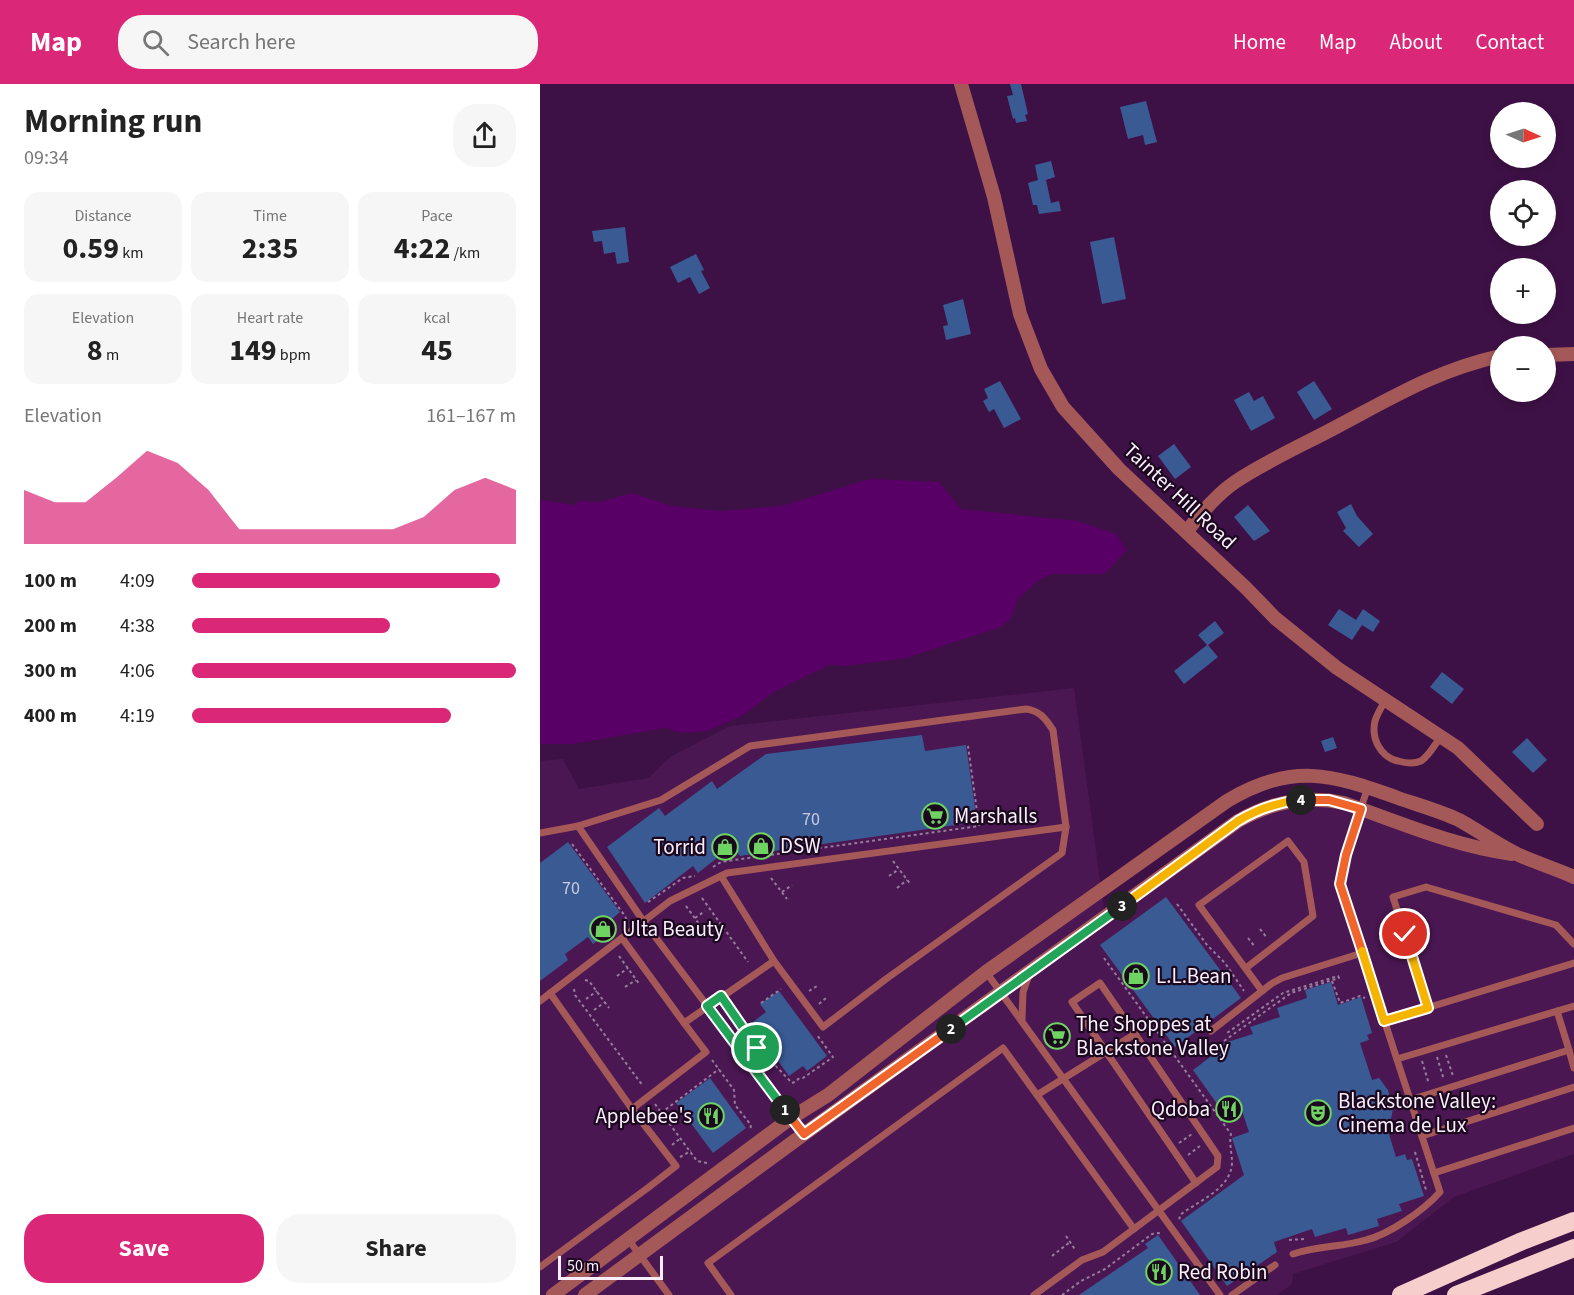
<!DOCTYPE html>
<meta charset="utf-8">
<style>
:root{--surface:#fff;--page:#f6f6f6;--text:#222;--muted:#767676;--accent:#db2777}
body{margin:0;font-family:"Source Sans 3",sans-serif;background:var(--page);color:var(--text);height:100vh;display:flex;flex-direction:column;font-size:22px;white-space:nowrap}
*{box-sizing:border-box;margin:0}
p{font-size:20px;color:var(--muted)}
.icon{flex:none;width:33px;height:33px;fill:none;stroke:currentColor;stroke-width:2;stroke-linecap:round;stroke-linejoin:round}
.map{position:relative;flex:1;overflow:hidden}
.sheet{display:flex;flex-direction:column;background:var(--surface);width:540px}
.sheet>*{flex:none}
.needle{width:39px;rotate:93deg}
.controls{position:absolute;left:950px;top:18px;display:grid;gap:12px}
.controls a{display:grid;place-items:center;width:66px;height:66px;border-radius:50%;background:var(--surface);box-shadow:0 3px 9px #0003;font-size:30px}
.scale{position:absolute;left:18px;bottom:15px;width:105px;box-sizing:border-box;padding-left:6px;border:3px solid #f9effb;border-top:0;font-size:16px;line-height:21px;white-space:nowrap;color:#f9effb;-webkit-text-stroke:4px #1b081f;paint-order:stroke}
.pin{position:absolute;display:grid;place-items:center;width:51px;height:51px;color:#fff;margin:-26px;border:3px solid #fff;border-radius:50%;box-shadow:0 2px 6px #0007}
.km{position:absolute;width:30px;height:30px;margin:-15px;border-radius:50%;background:#222;color:#fff;font-size:16px;line-height:30px;text-align:center}
.round{display:grid;place-items:center;flex:none;width:63px;height:63px;border-radius:24px;background:var(--page)}
.head{display:flex;align-items:center;justify-content:space-between;height:102px;padding:0 24px}
h1{font-size:33px;font-weight:700;line-height:45px}
.metrics{display:grid;grid-template-columns:repeat(3,1fr);gap:9px;height:102px;padding:6px 24px}
.metrics div{display:grid;align-content:center;border-radius:15px;background:var(--page);text-align:center}
.metrics b{font-size:30px;font-weight:700}
.metrics small{font-size:16px;font-weight:400}
.metrics p{font-size:16px}
.chart{height:168px;padding:12px 24px}
.chart p{display:flex;justify-content:space-between}
.chart svg{width:100%;height:108px;margin-top:6px;fill:var(--accent);opacity:.7}
.cta{display:flex;gap:12px;margin-top:auto;padding:12px 24px}
.cta a{flex:1;height:69px;border-radius:24px;background:var(--accent);color:#fff;font-size:24px;font-weight:700;line-height:69px;text-align:center}
.cta a+a{background:var(--page);color:var(--text)}
ul{padding:0 24px;list-style:none;font-size:20px}
li{display:grid;grid-template-columns:96px 72px 1fr;align-items:center;height:45px}
li i{height:15px;border-radius:8px;background:var(--accent)}
header{display:flex;align-items:center;gap:36px;box-sizing:border-box;height:84px;padding:0 30px;background:var(--accent);color:#fff}
header strong{font-size:28px}
nav{display:flex;gap:33px;margin-inline-start:auto;font-size:21px}
.search{width:420px;height:54px;background:var(--page);display:flex;align-items:center;gap:15px;box-sizing:border-box;padding:0 21px;border-radius:24px;color:var(--muted);font-size:22px}
main{display:flex;flex:1;min-height:0}
.map>svg:first-child{display:block}
</style>
<header>
<strong>Map</strong>
<div class="search"><svg class="icon" aria-label="search" viewBox="0 0 24 24"><circle cx="10" cy="10" r="6"/><path d="M15 15l6 6"/></svg>Search here</div>
<nav><a>Home</a><a>Map</a><a>About</a><a>Contact</a></nav>
</header>
<main>
<section class="sheet">
<div class="head"><div><h1>Morning run</h1><p>09:34</p></div><a class="round"><svg class="icon" aria-label="share" viewBox="0 0 24 24"><path d="M12 15V3M7 8l5-5 5 5M5 13v7h14v-7"/></svg></a></div>
<div class="metrics">
<div><p>Distance</p><b>0.59<small> km</small></b></div>
<div><p>Time</p><b>2:35</b></div>
<div><p>Pace</p><b>4:22<small> /km</small></b></div>
</div>
<div class="metrics">
<div><p>Elevation</p><b>8<small> m</small></b></div>
<div><p>Heart rate</p><b>149<small> bpm</small></b></div>
<div><p>kcal</p><b>45</b></div>
</div>
<div class="chart"><p><span>Elevation</span>161–167 m</p>
<svg viewBox="0 0 160 44" preserveAspectRatio="none"><path d="M0 44V22L10 27L20 27L30 17L40 6L50 11L60 22L70 38L80 38L90 38L100 38L110 38L120 38L130 33L140 22L150 17L160 22V44z"/></svg>
</div>
<ul>
<li><b>100 m</b>4:09<i style="width:95%"></i></li>
<li><b>200 m</b>4:38<i style="width:61%"></i></li>
<li><b>300 m</b>4:06<i style="width:100%"></i></li>
<li><b>400 m</b>4:19<i style="width:80%"></i></li>
</ul>
<div class="cta"><a>Save</a><a>Share</a></div>
</section>
<div class="map">
<svg width="1034" height="1211" viewBox="0 0 1034 1211">
<rect width="100%" height="100%" fill="#3e1146"/>
<path fill="#4a1752" d="M534 604 565 834 698 737 774 715 1034 793V1070L914 1113 856 1158 753 1190 752 1200 737 1211H0V677L23 675 39 705 109 694 130 673 190 642Z"/>
<path fill="#590066" d="M330 395 399 398 421 425 538 437 576 450 587 466 564 490H512L499 496 477 516 471 534 461 543 366 574 305 582 289 581 232 609 202 632 167 647 142 649 125 644 33 660H0V416L34 421 39 417 61 418 92 409 132 422 180 427 241 422Z"/>
<g fill="#3a5a94">
<path d="M470 0H481L488 30 485 31 487 37 476 39 475 34 473 35 467 12 473 11Z"/>
<path d="M606 17 617 58 605 61 603 51 588 55 580 23Z"/>
<path d="M511 77 515 93 506 96 511 119 519 117 521 127 499 130 497 121H493L488 99 498 96 495 81Z"/>
<path d="M85 143 89 178 77 180 75 168 64 170 62 157 54 158 52 147Z"/>
<path d="M574 153 586 215 562 220 550 158Z"/>
<path d="M156 170 164 186 161 187 170 204 159 210 150 193 138 199 130 183Z"/>
<path d="M423 215 431 250 406 256 403 242 408 241 403 221Z"/>
<path d="M460 297 481 335 464 344 454 325 449 328 443 317 448 314 444 305Z"/>
<path d="M774 297 792 325 774 336 757 308Z"/>
<path d="M709 308 714 317 723 312 735 334 711 347 694 316Z"/>
<path d="M634 360 651 383 635 395 618 372Z"/>
<path d="M811 420 817 432 833 450 819 463 803 447 806 444 797 428Z"/>
<path d="M708 421 730 447 714 457 694 433Z"/>
<path d="M799 525 816 536 823 525 840 537 833 548 822 541 812 556 788 541Z"/>
<path d="M675 537 684 549 668 561 678 573 644 600 634 587 667 561 658 551Z"/>
<path d="M902 588 924 605 912 620 890 603Z"/>
<path d="M382 651 385 667 426 661 437 738 200 772 192 762 158 789 153 782 105 819 67 763 119 724 125 732 172 697 177 705 226 670Z"/>
<path d="M793 653 797 664 785 668 781 657Z"/>
<path d="M987 654 1007 676 993 689 972 668Z"/>
<path d="M28 758 80 828 72 835 77 842 53 860 48 853 25 870 28 876 0 897V779Z"/>
<path d="M626 813 701 914 635 963 560 861Z"/>
<path d="M791 898 798 921 821 913 832 949 827 951 829 956 820 959 832 996 839 994 848 1006 853 1025 851 1035 845 1037 856 1073 865 1070 867 1076 872 1075 884 1112 859 1120 862 1127 837 1135 839 1142 808 1151 806 1144 775 1153 772 1145 734 1158 737 1168 687 1202 641 1137 704 1091 692 1054 709 1048 701 1024 687 1034 653 986 682 964 681 960 713 950 710 943 740 933 737 924 767 914 765 906Z"/>
<path d="M239 907 287 972 267 987 263 982 249 992 225 959 227 957 213 938 226 928 220 920Z"/>
<path d="M170 994 206 1044 173 1069 136 1019Z"/>
<path d="M618 1151 660 1211H539L608 1164 605 1160Z"/>
</g>
<g fill="none" stroke-linecap="round" stroke-linejoin="round">
<g stroke="#977b9c" stroke-width="2" stroke-dasharray="3 3" stroke-linecap="butt">
<path d="M32 760 85 832 87 837"/>
<path d="M353 777 371 801"/>
<path d="M173 783 181 778 194 776 439 742 428 662"/>
<path d="M349 792 359 785"/>
<path d="M231 794 247 815"/>
<path d="M357 804 367 796"/>
<path d="M242 808 252 801"/>
<path d="M162 814 208 878"/>
<path d="M108 818 143 794 155 792"/>
<path d="M637 820 667 861 685 879 704 907"/>
<path d="M146 822 167 851"/>
<path d="M155 834 165 827"/>
<path d="M720 845 727 854"/>
<path d="M163 846 173 839"/>
<path d="M708 854 715 863"/>
<path d="M79 872 100 901"/>
<path d="M564 874 691 1050C689 1060 692 1069 692 1079 691 1105 658 1117 640 1131L639 1138"/>
<path d="M77 892 88 884"/>
<path d="M45 896 49 897 69 924"/>
<path d="M792 897 800 919 820 912 825 914"/>
<path d="M85 903 96 896"/>
<path d="M34 905 35 911 103 1002"/>
<path d="M269 907 277 902"/>
<path d="M46 915 57 907"/>
<path d="M221 919 241 905"/>
<path d="M279 920 286 914"/>
<path d="M188 922 217 964 223 965 230 976 252 999 257 997 258 995 263 994 293 973 277 951"/>
<path d="M54 926 65 918"/>
<path d="M220 951 218 952 224 961 223 965"/>
<path d="M684 957 751 909 799 894 798 892 743 909 687 949"/>
<path d="M906 971 913 992"/>
<path d="M897 973 904 996"/>
<path d="M172 976 194 1006 195 1021 211 1041 210 1047"/>
<path d="M882 977 889 1000"/>
<path d="M115 1020 157 1077 167 1079"/>
<path d="M121 1029 179 985"/>
<path d="M109 1032 119 1025"/>
<path d="M639 1059 652 1050"/>
<path d="M132 1061 141 1054"/>
<path d="M875 1068 886 1106"/>
<path d="M648 1071 660 1062"/>
<path d="M140 1073 151 1067"/>
<path d="M526 1152 536 1167"/>
<path d="M749 1156 764 1155"/>
<path d="M512 1172 530 1158"/>
<path d="M522 1211 541 1197 565 1185 612 1150 618 1149 622 1150"/>
</g>
<g stroke="#a55858" stroke-width="7">
<path d="M846 615C842 622 837 630 835 637 831 654 840 673 858 677 865 679 874 680 881 677 889 672 896 659 902 651"/>
<path d="M0 749 38 742 104 838 264 1050"/>
<path d="M181 792 234 877 283 943 346 895 522 769 526 743"/>
<path d="M82 854 144 939"/>
<path d="M706 884 773 832 764 778 748 757 659 821 722 907"/>
<path d="M446 888 680 1211"/>
<path d="M0 917 130 817 187 789 526 743 513 646C505 634 500 627 486 625L210 662 121 716 38 742"/>
<path d="M888 924 853 813 886 803 1016 841 1034 860"/>
<path d="M1017 927 1029 966"/>
<path d="M482 935 483 908 489 891"/>
<path d="M844 937 1034 879"/>
<path d="M671 947 731 900 742 894 822 869"/>
<path d="M595 950 560 899 532 918 656 1099"/>
<path d="M857 975 1034 922"/>
<path d="M870 1016 1029 966 1034 984"/>
<path d="M92 1025 166 968 144 939 234 877"/>
<path d="M882 1052 1034 1003"/>
<path d="M894 1089 1034 1044"/>
<path d="M88 1155 129 1211"/>
<path d="M753 1170C777 1162 802 1163 826 1156 850 1150 884 1126 900 1108L800 800 805 771 828 703"/>
<path d="M0 1183 109 1103 136 1082 92 1025 10 909"/>
<path d="M191 1211 168 1179 463 964 594 1145"/>
<path d="M494 1211 542 1176 563 1168 677 1083 678 1072 595 950 497 1011"/>
<path d="M692 1211 735 1181"/>
</g>
<g stroke="#a55858" stroke-width="14">
<path d="M421 0 454 113 480 230 501 285 523 323 579 385 706 504 735 534 797 584 918 664 997 740"/>
<path d="M1005 271 1034 270"/>
<path d="M647 447C661 429 676 411 695 398 728 376 765 360 800 341 855 312 898 286 960 272"/>
<path d="M13 1211 251 1034 288 1011 446 888 687 717C752 678 791 690 858 714 878 721 900 727 919 736 939 747 958 761 979 771 997 779 1016 785 1034 793"/>
<path d="M45 1211 264 1050 698 737C731 718 766 711 804 719 859 738 913 762 972 770"/>
</g>
<g stroke="#f6cecc" stroke-width="18">
<path d="M861 1211 980 1158 1034 1137"/>
<path d="M916 1211 1034 1164"/>
</g>
</g>
<g fill="none" stroke-linecap="round" stroke-linejoin="round">
<g stroke="#fff" stroke-width="12">
<path id="split-1" d="M217 964 181 912 167 922 245 1026"/>
</g>
<g stroke="#fff" stroke-width="12">
<path id="split-2" d="M245 1026 264 1050 411 945"/>
</g>
<g stroke="#fff" stroke-width="12">
<path id="split-3" d="M411 945 582 822"/>
</g>
<g stroke="#fff" stroke-width="12">
<path id="split-4" d="M582 822 698 737C718 725 738 718 761 716"/>
</g>
<g stroke="#fff" stroke-width="12">
<path id="split-5" d="M761 716H789L821 725 806 771 800 800 822 867"/>
</g>
<g stroke="#fff" stroke-width="12">
<path id="split-6" d="M822 867 844 937 888 924 865 850"/>
</g>
<use href="#split-1" stroke="#22a559" stroke-width="8"/>
<use href="#split-2" stroke="#f0652b" stroke-width="8"/>
<use href="#split-3" stroke="#22a559" stroke-width="8"/>
<use href="#split-4" stroke="#f5b400" stroke-width="8"/>
<use href="#split-5" stroke="#f0652b" stroke-width="8"/>
<use href="#split-6" stroke="#f5b400" stroke-width="8"/>
</g>
<defs>
<g id="supermarket-ring" transform="scale(1.35)"><circle r="9.5" fill="#1b081f" stroke="#6ed361" stroke-width="1.5"/><path d="M-6-5.5h2.5l.6 2H6L4.5 2H-2.5L-4.4-4H-6ZM-1.5 3.2a1.3 1.3 0 1 0 .1 0ZM3 3.2a1.3 1.3 0 1 0 .1 0Z" fill="#6ed361"/></g>
<g id="shop-ring" transform="scale(1.35)"><circle r="9.5" fill="#1b081f" stroke="#6ed361" stroke-width="1.5"/><path d="M-5-2.5h2.3a2.7 3.5 0 0 1 5.4 0H5L5.5 6h-11ZM-1.5-2.5h3a1.5 2.3 0 0 0-3 0Z" fill="#6ed361"/></g>
<g id="restaurant-ring" transform="scale(1.35)"><circle r="9.5" fill="#1b081f" stroke="#6ed361" stroke-width="1.5"/><path d="M-5-6h1v4h1v-4h1v4h1v-4h1v5L-1.5 .5V6h-2V.5L-5-1ZM5-6V6H3V1.5H1.5Q1.5-4 5-6Z" fill="#6ed361"/></g>
<g id="theatre-ring" transform="scale(1.35)"><circle r="9.5" fill="#1b081f" stroke="#6ed361" stroke-width="1.5"/><path d="M-5-5.5Q0-4 5-5.5V0Q5 5 0 6Q-5 5-5 0ZM-3.3-2.5H-1v1.5H-3.3ZM1-2.5H3.3v1.5H1ZM-2.8 1Q0 5.5 2.8 1Z" fill="#6ed361"/></g>
</defs>
<g fill-rule="evenodd">
<use href="#supermarket-ring" x="395" y="732"/>
<use href="#shop-ring" x="221" y="762"/>
<use href="#shop-ring" x="185" y="763"/>
<use href="#shop-ring" x="63" y="845"/>
<use href="#shop-ring" x="596" y="892"/>
<use href="#supermarket-ring" x="517" y="952"/>
<use href="#restaurant-ring" x="689" y="1025"/>
<use href="#theatre-ring" x="778" y="1029"/>
<use href="#restaurant-ring" x="171" y="1032"/>
<use href="#restaurant-ring" x="619" y="1188"/>
</g>
<g text-anchor="middle" dominant-baseline="central" stroke-width="4.5" stroke-linejoin="round" paint-order="stroke">
<g font-size="18" fill="#c9cae1">
<text x="271" y="735">70</text>
<text x="31" y="804">70</text>
</g>
<g font-size="21" fill="#f9effb" stroke="#1b081f">
<text transform="translate(640 412) rotate(43)">Tainter Hill Road</text>
</g>
<g font-size="21" fill="#f9effb" stroke="#1b081f" text-anchor="start">
<text x="414" y="732">Marshalls</text>
<text x="240" y="762">DSW</text>
<text x="166" y="763" text-anchor="end">Torrid</text>
<text x="82" y="845">Ulta Beauty</text>
<text x="616" y="892">L.L.Bean</text>
<text x="536" y="940">The Shoppes at<tspan x="536" dy="24">Blackstone Valley</tspan></text>
<text x="798" y="1017">Blackstone Valley:<tspan x="798" dy="24">Cinema de Lux</tspan></text>
<text x="670" y="1025" text-anchor="end">Qdoba</text>
<text x="152" y="1032" text-anchor="end">Applebee's</text>
<text x="638" y="1188">Red Robin</text>
</g>
</g>
</svg>
<div class="controls">
<a><svg class="needle" viewBox="-14 -14 28 28"><path d="M0-13l5 13h-10z" fill="#e53935"/><path d="M0 13l5-13h-10z" fill="#767676"/></svg></a>
<a><svg class="icon" aria-label="locate" viewBox="0 0 24 24"><circle cx="12" cy="12" r="6"/><path d="M12 2v4M12 18v4M2 12h4M18 12h4"/></svg></a>
<a>+</a>
<a>−</a>
</div>
<div class="scale">50 m</div>
<div class="pin" style="left:217px;top:964px;background:#1e9e55"><svg class="icon" aria-label="arrive" viewBox="0 0 24 24"><path d="M6 21V4h12l-3 4 3 4H6"/></svg></div>
<div class="pin" style="left:865px;top:850px;background:#d93025"><svg class="icon" aria-label="check" viewBox="0 0 24 24"><path d="M5 12l5 5 9-10"/></svg></div>
<b class="km" style="left:245px;top:1026px">1</b>
<b class="km" style="left:411px;top:945px">2</b>
<b class="km" style="left:582px;top:822px">3</b>
<b class="km" style="left:761px;top:716px">4</b>
</div>
</main>
